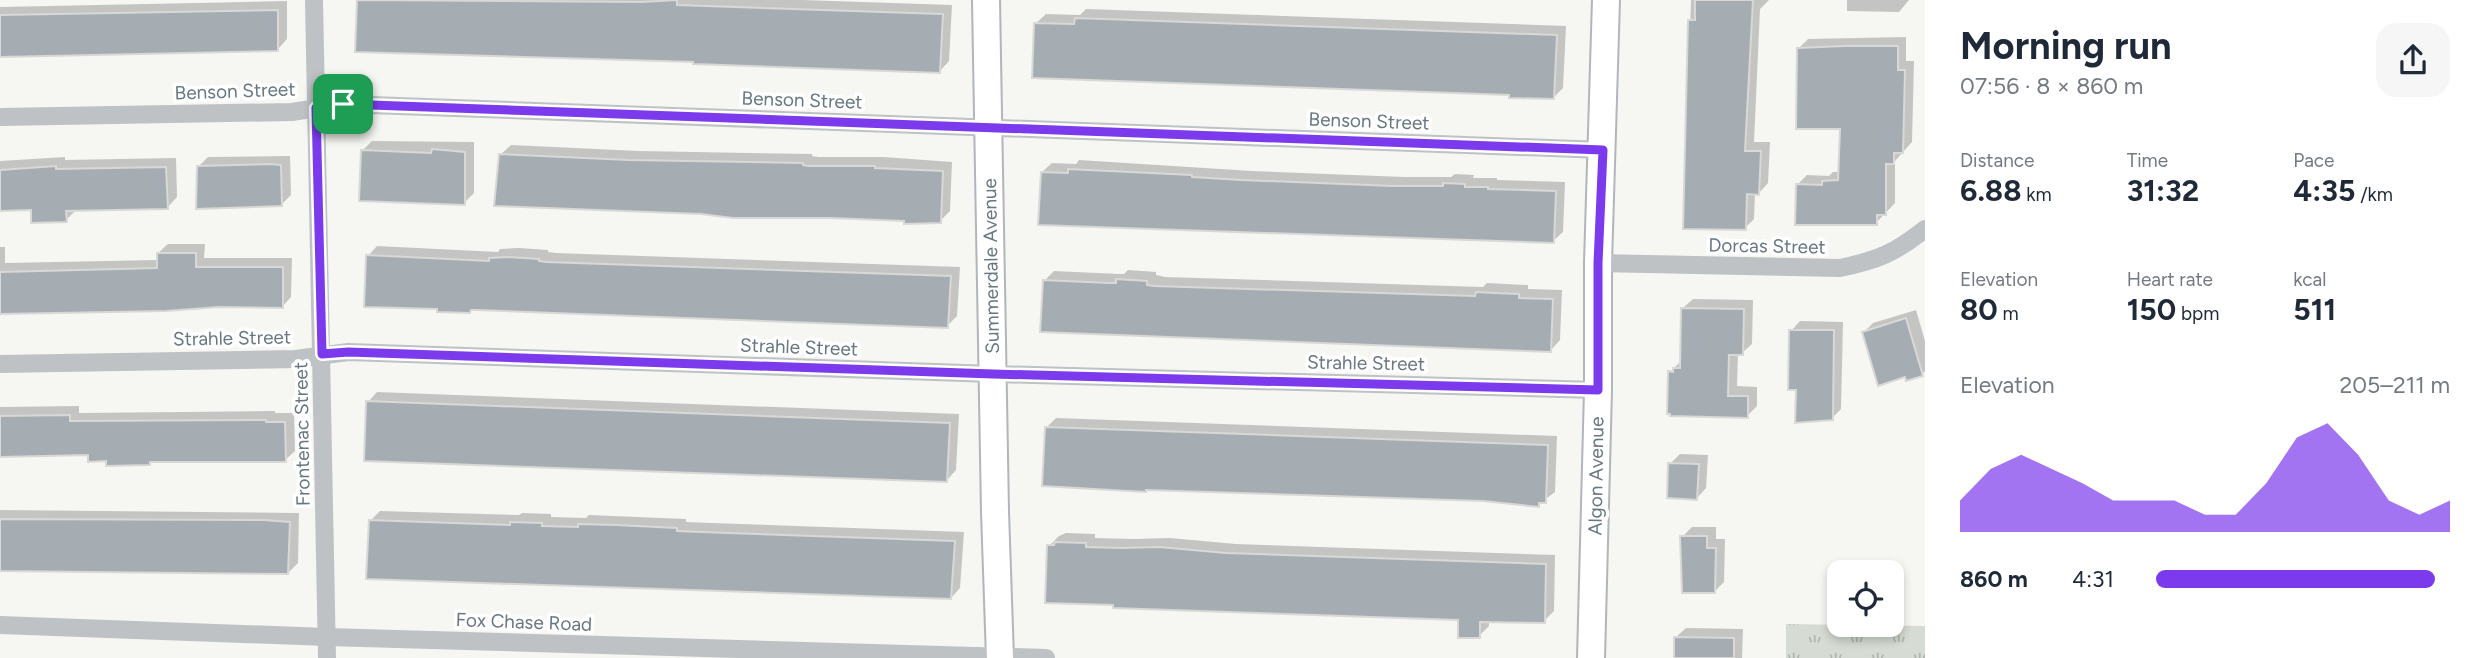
<!DOCTYPE html>
<meta charset="utf-8">
<style>
:root{--surface:#fff;--page:#f6f6f7;--text:#1f2937;--muted:#747a83;--accent:#7c3aed}
body{margin:0;font-family:Figtree,sans-serif;background:var(--page);color:var(--text);height:100vh;display:flex;flex-direction:column;font-size:26px;white-space:nowrap}
*{box-sizing:border-box;margin:0}
p{font-size:23px;color:var(--muted)}
.icon{flex:none;width:38px;height:38px;fill:none;stroke:currentColor;stroke-width:2;stroke-linecap:round;stroke-linejoin:round}
.map{position:relative;flex:1;overflow:hidden}
.side{display:flex;flex-direction:column;background:var(--surface);width:560px}
.side>*{flex:none}
.tools{position:absolute;left:1827px;top:560px;display:grid;gap:14px}
.tools a{display:grid;place-items:center;width:77px;height:77px;border-radius:14px;background:var(--surface);box-shadow:0 4px 10px #0003;font-size:35px}
.pin{position:absolute;display:grid;place-items:center;width:60px;height:60px;color:#fff;margin:-30px;border-radius:14px;box-shadow:0 4px 10px #0006}
.round{display:grid;place-items:center;flex:none;width:74px;height:74px;border-radius:21px;background:var(--page)}
.summary{display:flex;align-items:center;justify-content:space-between;height:119px;padding:0 35px}
h1{font-size:38px;font-weight:700;line-height:52px}
.stats{display:grid;grid-template-columns:repeat(3,1fr);gap:10px;height:119px;padding:7px 35px}
.stats div{display:grid;align-content:center}
.stats b{font-size:30px;font-weight:700}
.stats small{font-size:19px;font-weight:400}
.stats p{font-size:19px}
.chart{height:196px;padding:14px 35px}
.chart p{display:flex;justify-content:space-between}
.chart svg{width:100%;height:126px;margin-top:7px;fill:var(--accent);opacity:.7}
ul{padding:0 35px;list-style:none;font-size:23px}
li{display:grid;grid-template-columns:112px 84px 1fr;align-items:center;height:52px}
li i{height:18px;border-radius:9px;background:var(--accent)}
main{display:flex;flex:1;min-height:0}
.map>svg:first-child{display:block}
</style>
<main>
<div class="map">
<svg width="1925" height="658" viewBox="0 0 1925 658">
<defs>
<pattern id="park-tufts" width="24" height="20" patternUnits="userSpaceOnUse" patternTransform="scale(1.75)"><rect width="24" height="20" fill="#d6dbd3"/><path d="M3 7l-1-3M5 7V3M7 7l1-3M15 17l-1-3M17 17v-4M19 17l1-3" fill="none" stroke="#b1b6b1"/></pattern>
</defs>
<rect width="100%" height="100%" fill="#f6f6f3"/>
<path fill="url(#park-tufts)" d="M1786 624 1925 626V658H1786Z"/>
<g fill="#0003">
<path d="M359 0H803L952 5 949 61 940 71 357 50Z"/>
<path d="M1691 0H1769L1760 9 1754 142H1770L1768 183 1759 193H1755L1754 219 1745 228 1684 227Z"/>
<path d="M1847 0H1909L1899 12 1847 11Z"/>
<path d="M287 1V39L278 49 0 54V7Z"/>
<path d="M1086 9 1566 26 1563 88 1553 98 1511 93 1036 23 1046 14 1080 15Z"/>
<path d="M1906 37V61H1914L1912 142 1895 161V203L1876 223 1797 185 1807 175 1829 176 1833 172H1840L1842 128 1798 49 1808 39Z"/>
<path d="M372 141 474 142V193L464 203 362 151Z"/>
<path d="M511 145 639 151 812 154V156L819 157H884L952 162 950 211 940 221 501 154Z"/>
<path d="M290 156 291 195 281 205 198 167 208 157Z"/>
<path d="M65 157V160L176 158 177 197 168 207 76 210 66 220 32 209H0V161Z"/>
<path d="M1079 160 1252 171 1404 177H1451L1455 174 1474 175 1473 178H1497V180L1565 182 1563 232 1553 241 1042 172 1052 163 1076 164Z"/>
<path d="M168 244H205L204 258H292L291 297 282 307 219 305 0 312V247H5V263L158 260V253Z"/>
<path d="M377 246 498 252 500 249 519 248 548 250V252L556 253 960 267 957 316 947 326 368 256Z"/>
<path d="M1128 270 1156 272V275L1165 277 1483 287 1487 283 1506 284 1528 285V289L1562 290 1560 340 1551 350 1044 281 1054 271 1119 274H1124Z"/>
<path d="M1693 299 1753 300 1752 344 1742 353H1738L1737 386 1757 387V406L1747 416 1670 372 1680 362 1683 308Z"/>
<path d="M1916 310 1925 341V371L1922 374 1864 332 1873 323Z"/>
<path d="M1800 321 1843 322 1841 409 1832 418 1798 388 1791 331Z"/>
<path d="M377 392 959 414 956 470 947 480 368 402Z"/>
<path d="M79 406V413L275 411V413H294L295 451 285 460 108 459 90 453 0 456V407Z"/>
<path d="M1056 418 1557 436 1555 492 1538 505 1483 499 1148 489 1146 491 1046 428Z"/>
<path d="M1680 454 1708 455 1706 488 1697 498 1670 464Z"/>
<path d="M0 510 299 513 298 563 288 573 0 570Z"/>
<path d="M380 511 519 515 522 513 551 514V517L586 518 589 515 686 519V522L712 523 964 532 960 588 951 598 371 520Z"/>
<path d="M1692 527H1716V539H1725L1724 582 1715 591 1682 537Z"/>
<path d="M1066 533 1095 534V538L1133 539 1170 538 1236 544 1555 555 1554 611 1544 621 1489 620V626L1479 636 1460 618 1049 546 1059 536Z"/>
<path d="M1686 628 1743 629 1742 658H1675L1676 637Z"/>
</g>
<g fill="#a6adb2" stroke="#d8d8d6" stroke-width="2">
<path d="M357 0 641 2 677 0V5L943 14 940 73 693 64V62L355 52Z"/>
<path d="M1695 0H1753L1745 151H1761L1759 195 1747 194 1746 230 1683 229 1688 20H1695Z"/>
<path d="M278 10V51L0 57V15Z"/>
<path d="M1075 18 1557 35 1554 99 1509 98V95L1032 78 1034 23 1074 24Z"/>
<path d="M1845 46H1898V70H1905L1903 153H1894V164H1886V215H1877V225H1795L1796 184 1822 185V181L1838 180 1840 129H1796L1797 48Z"/>
<path d="M432 149 465 152V205L359 201 361 150 431 153Z"/>
<path d="M499 154 629 160 803 163V165L808 166H875V168L943 171 941 223 904 224V221L829 218H733L701 214 494 206Z"/>
<path d="M270 164 281 165 282 206 196 209 197 166Z"/>
<path d="M56 166V169L166 167 168 209 66 211 67 222 31 223V210L0 211V170Z"/>
<path d="M1068 169 1192 175V177L1242 180 1393 186H1443V183L1465 184V187H1488V189L1556 191 1554 243 1038 225 1041 172 1068 173Z"/>
<path d="M157 253H196V267H283V308L219 307 166 311 0 314V272L157 268Z"/>
<path d="M366 255 489 261V258L508 257 539 259V261L546 262 951 276 948 328 476 310H471L470 313 437 312V309L364 307Z"/>
<path d="M1116 279 1147 281V285L1154 286 1475 296 1476 292 1495 293 1519 294V298L1553 299 1551 352 1040 332 1043 280 1109 283H1116Z"/>
<path d="M1681 308 1744 309 1743 355H1729L1728 396H1748V418L1670 416V414H1667L1668 371 1673 372V368H1680Z"/>
<path d="M1906 318 1923 376 1906 381 1905 377 1878 386 1862 332Z"/>
<path d="M1789 330H1834L1833 420 1795 423 1796 390H1788Z"/>
<path d="M366 401 950 423 947 482 364 461Z"/>
<path d="M70 415V421L266 420V422H285L286 462H150V465L106 466V461L88 462V455L0 457V416Z"/>
<path d="M1045 427 1548 445 1546 503H1539V507L1483 501 1146 490V492L1042 486Z"/>
<path d="M1668 463 1699 464 1697 500 1667 498Z"/>
<path d="M0 519 264 520 290 522 288 574 0 571Z"/>
<path d="M369 520 510 525V522L542 523V526L578 527V524L616 525 677 528V531L701 532 955 541 951 599 366 579Z"/>
<path d="M1680 536H1707V548H1716L1715 593H1682Z"/>
<path d="M1055 542 1086 543V547L1122 548 1159 547 1226 553 1546 564 1545 623 1480 622V638H1458V620L1113 608V605L1045 603 1047 545H1054Z"/>
<path d="M1674 637 1734 638V658H1674Z"/>
</g>
<g fill="none" stroke-linecap="round" stroke-linejoin="round">
<g stroke="#b0b6ba" stroke-width="30">
<g id="secondary">
<path d="M986 0 995 512 1000 658"/>
<path d="M1591 658 1598 390V263L1606 0"/>
</g>
</g>
<g stroke="#bec2c5" stroke-width="18">
<path d="M314 0 327 658"/>
<path d="M0 117 292 112 343 104 1603 150"/>
<path d="M1598 263 1840 268C1878 260 1895 253 1925 229"/>
<path d="M0 364 296 359 348 352 993 374 1598 390"/>
<path d="M0 625 327 637 1046 658"/>
</g>
<use href="#secondary" stroke="#fff" stroke-width="26"/>
</g>
<g fill="none" stroke-linecap="round" stroke-linejoin="round">
<g stroke="#fff" stroke-width="14">
<path id="route" d="M343 104 1603 150 1598 263V390L993 374 348 352 322 354 316 108Z"/>
</g>
<use href="#route" stroke="#7c3aed" stroke-width="9"/>
</g>
<g text-anchor="middle" dominant-baseline="central" stroke-width="7" stroke-linejoin="round" paint-order="stroke">
<g font-size="19" fill="#687882" stroke="#fff">
<text transform="translate(235 91) rotate(-2)">Benson Street</text>
<text transform="translate(802 100) rotate(2)">Benson Street</text>
<text transform="translate(1369 121) rotate(2)">Benson Street</text>
<text transform="translate(1767 246) rotate(1)">Dorcas Street</text>
<text transform="translate(991 266) rotate(-91)">Summerdale Avenue</text>
<text transform="translate(232 338) rotate(-1)">Strahle Street</text>
<text transform="translate(799 347) rotate(2)">Strahle Street</text>
<text transform="translate(1366 363) rotate(1)">Strahle Street</text>
<text transform="translate(302 434) rotate(-91)">Frontenac Street</text>
<text transform="translate(1596 476) rotate(-89)">Algon Avenue</text>
<text transform="translate(524 622) rotate(2)">Fox Chase Road</text>
</g>
</g>
</svg>
<div class="tools">
<a><svg class="icon" aria-label="locate" viewBox="0 0 24 24"><circle cx="12" cy="12" r="6"/><path d="M12 2v4M12 18v4M2 12h4M18 12h4"/></svg></a>
</div>
<div class="pin" style="left:343px;top:104px;background:#1e9e55"><svg class="icon" aria-label="arrive" viewBox="0 0 24 24"><path d="M6 21V4h12l-3 4 3 4H6"/></svg></div>
</div>
<section class="side">
<div class="summary"><div><h1>Morning run</h1><p>07:56 · 8 × 860 m</p></div><a class="round"><svg class="icon" aria-label="share" viewBox="0 0 24 24"><path d="M12 15V3M7 8l5-5 5 5M5 13v7h14v-7"/></svg></a></div>
<div class="stats">
<div><p>Distance</p><b>6.88<small> km</small></b></div>
<div><p>Time</p><b>31:32</b></div>
<div><p>Pace</p><b>4:35<small> /km</small></b></div>
</div>
<div class="stats">
<div><p>Elevation</p><b>80<small> m</small></b></div>
<div><p>Heart rate</p><b>150<small> bpm</small></b></div>
<div><p>kcal</p><b>511</b></div>
</div>
<div class="chart"><p><span>Elevation</span>205–211 m</p>
<svg viewBox="0 0 160 44" preserveAspectRatio="none"><path d="M0 44V33L10 22L20 17L30 22L40 27L50 33L60 33L70 33L80 38L90 38L100 27L110 11L120 6L130 17L140 33L150 38L160 33V44z"/></svg>
</div>
<ul>
<li><b>860 m</b>4:31<i style="width:95%"></i></li>
</ul>
</section>
</main>
